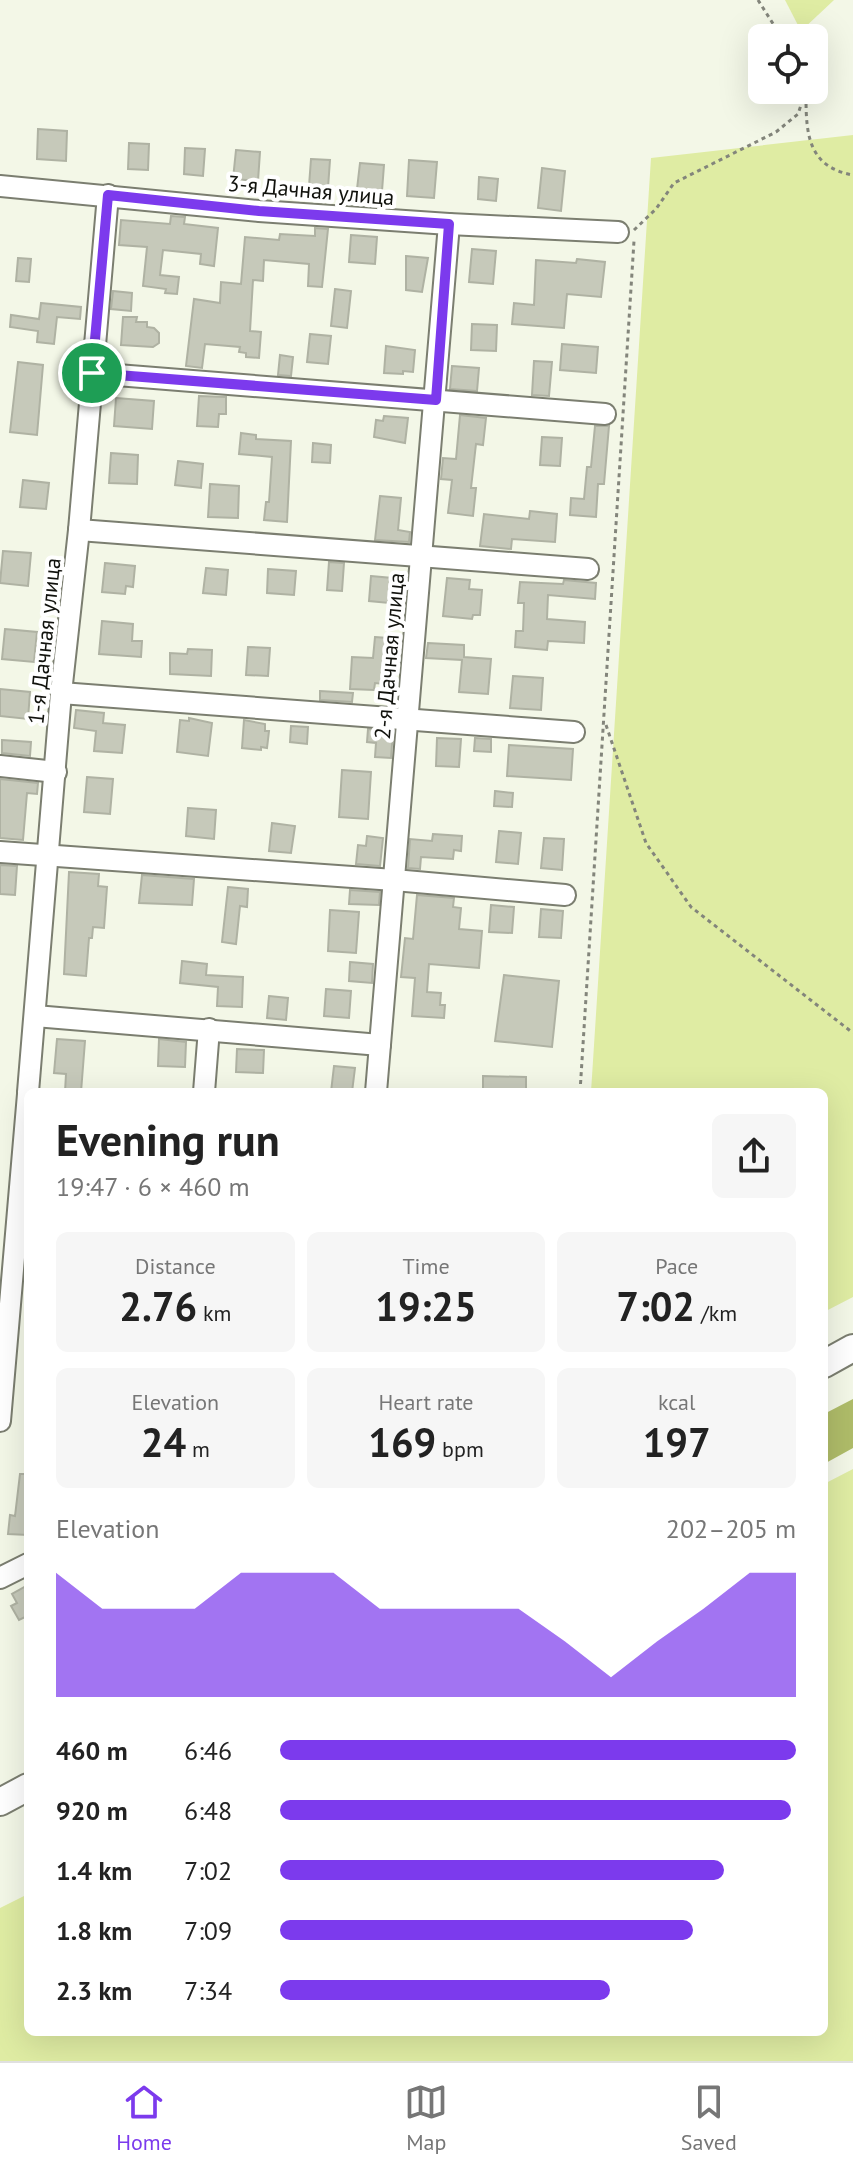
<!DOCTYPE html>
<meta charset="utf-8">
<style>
:root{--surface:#fff;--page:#f6f6f6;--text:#222;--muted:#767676;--line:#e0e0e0;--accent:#7c3aed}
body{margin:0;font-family:"PT Sans",sans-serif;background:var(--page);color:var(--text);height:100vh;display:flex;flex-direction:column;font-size:30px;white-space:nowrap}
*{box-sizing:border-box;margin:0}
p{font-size:26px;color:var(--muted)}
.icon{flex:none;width:44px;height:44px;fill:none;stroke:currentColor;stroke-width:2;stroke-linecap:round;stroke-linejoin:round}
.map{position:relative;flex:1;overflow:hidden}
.panel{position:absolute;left:24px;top:1088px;width:804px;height:948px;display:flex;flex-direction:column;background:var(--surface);border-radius:12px;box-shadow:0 8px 32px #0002}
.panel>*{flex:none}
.fabs{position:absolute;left:748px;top:24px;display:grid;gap:16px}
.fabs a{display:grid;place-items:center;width:80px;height:80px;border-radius:12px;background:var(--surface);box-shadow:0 8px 32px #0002;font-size:40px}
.pin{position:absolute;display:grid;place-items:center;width:68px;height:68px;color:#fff;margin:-34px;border:4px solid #fff;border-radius:50%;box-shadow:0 2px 8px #0007}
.round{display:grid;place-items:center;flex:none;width:84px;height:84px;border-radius:12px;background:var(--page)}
.headline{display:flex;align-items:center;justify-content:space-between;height:136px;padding:0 32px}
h1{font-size:44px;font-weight:700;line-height:60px}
.stats{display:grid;grid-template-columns:repeat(3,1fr);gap:12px;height:136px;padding:8px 32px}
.stats div{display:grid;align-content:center;border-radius:12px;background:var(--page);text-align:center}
.stats b{font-size:40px;font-weight:700}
.stats small{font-size:22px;font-weight:400}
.stats p{font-size:22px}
.chart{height:224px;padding:16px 32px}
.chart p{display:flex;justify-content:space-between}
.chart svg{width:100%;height:144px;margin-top:8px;fill:var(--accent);opacity:.7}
ul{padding:0 32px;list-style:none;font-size:26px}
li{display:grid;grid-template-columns:128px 96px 1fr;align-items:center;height:60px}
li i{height:20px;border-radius:10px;background:var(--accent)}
.dock{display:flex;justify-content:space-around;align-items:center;height:112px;border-top:2px solid var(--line);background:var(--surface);font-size:22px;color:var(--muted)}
.dock a{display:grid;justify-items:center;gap:4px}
.dock .current{color:var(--accent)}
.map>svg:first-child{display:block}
</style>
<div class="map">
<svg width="853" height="2061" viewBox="0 0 853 2061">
<rect width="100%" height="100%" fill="#f3f7e7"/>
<g fill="#dfeca3">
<path d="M785 0H834L801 31Z"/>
<path d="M853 135V1297L824 1312V1092H591L651 158Z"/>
<path d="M853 1469V2061H0V1908L28 1894V2032H824V1484Z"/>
</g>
<path fill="#afbc69" d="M853 1399V1448L824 1464V1414Z"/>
<g fill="#c6c9ba" stroke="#afb2a3" stroke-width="2">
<path d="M38 129 67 131 66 161 37 159Z"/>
<path d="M129 143 149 144 148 170 128 169Z"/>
<path d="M185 148 205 149 203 176 184 174Z"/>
<path d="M236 150 260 152 258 181 233 179Z"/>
<path d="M311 159 330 160 328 188 309 186Z"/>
<path d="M409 160 437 162 434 198 407 196Z"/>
<path d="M360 163 384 165 382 191 357 189Z"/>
<path d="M542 168 565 171 561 211 538 208Z"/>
<path d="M479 177 498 179 496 201 478 199Z"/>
<path d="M171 216 185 217 184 224 218 228 214 266 200 264 201 254 163 250 160 275 179 277 177 294 165 293 166 289 143 286 147 247 119 245 121 220 170 224Z"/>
<path d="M315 228 328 229 322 287 308 286 309 264 264 260 263 281 253 280 250 331 261 332 259 358 246 357V353L239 352 240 347 205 344 202 368 186 366 194 299 220 303 221 282 241 284 245 237 279 240 280 234 315 236Z"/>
<path d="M351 235 377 237 375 264 349 262Z"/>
<path d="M472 249 496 251 493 284 469 282Z"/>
<path d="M406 256 428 258 422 292 406 290Z"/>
<path d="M18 258 31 259 29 282 16 281Z"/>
<path d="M577 259 605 262 601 297 567 294 564 328 512 324 514 303 534 305 536 260 576 263Z"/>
<path d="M335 289 351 291 347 328 331 326Z"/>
<path d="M113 291 132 293 131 311 111 309Z"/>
<path d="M41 303 81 307 80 319 57 317 54 344 37 342 38 331 10 327 11 315 39 319Z"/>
<path d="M123 317H137L136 322H147V327L154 328 159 333V343L153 347 121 345Z"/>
<path d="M472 324 497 325 496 351 471 350Z"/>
<path d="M310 334 331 336 328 364 307 362Z"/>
<path d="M562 344 598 347 596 373 560 370Z"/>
<path d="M386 346 415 350 413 372 403 371V374L384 373Z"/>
<path d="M280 355 293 357 291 376 278 375Z"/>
<path d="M534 361 552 362 549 396 532 395Z"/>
<path d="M18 362 43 365 37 435 10 432Z"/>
<path d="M452 366 479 368 477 391 450 389Z"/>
<path d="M199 396 226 397V414H219L218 427 197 426Z"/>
<path d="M116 398 154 401 152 429 114 426Z"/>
<path d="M460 415 486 418 483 445 476 444 471 488H476L473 516 448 513 452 480 441 479 443 458 456 459Z"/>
<path d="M384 416 408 418 405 443 374 437 376 420 383 421Z"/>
<path d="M595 426H609L604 484H598L596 517 570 515 571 498 584 499 587 467H591Z"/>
<path d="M241 433 256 435V439L291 441 287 522 264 520 266 502H269L272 457 239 454Z"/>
<path d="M542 437 562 438 560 466 540 465Z"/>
<path d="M313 443 331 445 330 463 312 462Z"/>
<path d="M111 453 138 455 137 484 109 483Z"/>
<path d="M178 461 203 464 201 488 175 485Z"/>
<path d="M23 480 49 483 46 509 20 507Z"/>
<path d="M210 484 239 486 238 518 208 517Z"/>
<path d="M380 496 401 498 398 530 410 532 409 542 375 540Z"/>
<path d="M530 511 557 514 555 542 512 539 511 549 480 546 484 514 529 519Z"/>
<path d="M3 551 31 553 28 586 0 583Z"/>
<path d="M329 562 344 563 342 591 327 590Z"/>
<path d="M105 563 135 566 133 587 126 586 125 594 102 592Z"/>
<path d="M206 568 228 570 226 595 203 593Z"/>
<path d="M268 569 296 571 294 595 267 593Z"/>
<path d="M371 576 392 578 389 603 369 601Z"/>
<path d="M447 578 470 580 469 589 482 590 480 615H473L472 619 443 616Z"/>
<path d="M564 580 596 583 595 599 548 595 547 619 585 622 584 643 548 641 547 650 515 647 516 631H523L524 603H518L520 582 563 584Z"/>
<path d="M102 621 133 624 132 641H142L141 657 99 654Z"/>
<path d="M5 629 37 632 34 662 2 659Z"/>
<path d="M375 637 401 639 399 664 386 662 384 684 375 683 374 690 350 689 352 657 373 658Z"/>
<path d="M428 643 464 645V657L491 659 488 694 459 692 462 660 426 658Z"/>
<path d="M248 647 270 648 268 676 246 675Z"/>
<path d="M188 649 212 650 211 676 170 674V653L187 654Z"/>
<path d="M513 676 543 678 541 710 510 708Z"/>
<path d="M0 689 30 692 28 719 0 716Z"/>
<path d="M320 691 353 693 352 702 320 700Z"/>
<path d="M76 710 104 713 103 723 125 725 122 753 94 751 96 731 74 728Z"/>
<path d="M189 718 212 723 208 756 177 752 180 720 189 721Z"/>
<path d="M244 720 265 724V731H269L267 748 261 747V750L242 748Z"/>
<path d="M291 726 308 727 307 744 290 742Z"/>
<path d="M368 729 393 731 391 758 375 757 376 743 367 742Z"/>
<path d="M437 738 461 739 459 767 436 766Z"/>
<path d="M475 738 491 739V752L474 751Z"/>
<path d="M2 740 31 742 30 756 2 753Z"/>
<path d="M509 745 573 749 571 780 507 776Z"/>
<path d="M342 770 371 772 368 819 339 817Z"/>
<path d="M87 777 113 779 110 814 84 812Z"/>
<path d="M0 779 38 783 37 794 27 793 23 840 0 838Z"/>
<path d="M495 791 513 793 512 807 494 806Z"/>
<path d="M188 808 216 810 214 839 186 836Z"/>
<path d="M272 823 295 826 291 853 269 851Z"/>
<path d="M499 831 521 833 518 864 496 862Z"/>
<path d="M433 834 462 836 461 851 454 850 453 859 421 857 420 869 408 868 410 839 432 841Z"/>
<path d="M367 836 383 838 380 866 356 864 358 845 366 846Z"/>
<path d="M544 838 564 839 562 870 541 868Z"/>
<path d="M0 865 17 866 15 895 0 894Z"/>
<path d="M69 872 99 874 98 886 107 887 104 928 93 927 92 938H89L86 976 64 974Z"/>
<path d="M142 875 194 879 192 905 139 903Z"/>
<path d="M228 887 248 889 247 907 240 906 236 944 222 942Z"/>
<path d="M350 890 380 892 379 905 349 904Z"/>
<path d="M417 895 454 898 453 907 461 908 459 929 482 931 479 968 429 964 427 992 441 993 440 1005H445L444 1018 412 1016 415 978 401 977 405 938 413 939Z"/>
<path d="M491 905 514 907 512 933 489 932Z"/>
<path d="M541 909 563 911 561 938 539 937Z"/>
<path d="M330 910 359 912 356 953 328 951Z"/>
<path d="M182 961 207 964 206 975 243 977 242 1007 217 1006 218 987 180 983Z"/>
<path d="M350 962 373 964 372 983 349 981Z"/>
<path d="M504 975 559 981 552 1047 495 1041Z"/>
<path d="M326 989 351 991 349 1018 324 1016Z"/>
<path d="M269 996 288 998 286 1020 267 1018Z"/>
<path d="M57 1039 85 1041 81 1092H65L66 1074 54 1073Z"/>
<path d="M159 1039 186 1042 185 1067 158 1066Z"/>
<path d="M237 1049 264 1050 263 1073 236 1072Z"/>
<path d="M334 1066 355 1068 352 1092H331Z"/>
<path d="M483 1076 526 1077V1092H483Z"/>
<path d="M20 1474H28V1535L8 1534 10 1515 15 1516Z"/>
<path d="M28 1585V1622L25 1617 19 1620 11 1606 17 1603 12 1594Z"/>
</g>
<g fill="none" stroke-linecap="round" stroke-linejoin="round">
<g stroke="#7b7e70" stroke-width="24">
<g id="minor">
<path d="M0 186 259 211 449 224 618 232"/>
<path d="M92 373 605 414"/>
<path d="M79 530 588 569"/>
<path d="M61 693 574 732"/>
<path d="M0 766 56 772"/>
<path d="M0 852 394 880 565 895"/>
<path d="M35 1016 380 1045"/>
<path d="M28 1092 61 693 79 530 108 195"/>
<path d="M204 1092 209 1029"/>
<path d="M376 1092 449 224"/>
<path d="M0 1421 28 1094"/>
<path d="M0 1578 28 1564"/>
</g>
</g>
<g stroke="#7b7e70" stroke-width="30">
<g id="major">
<path d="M824 1364 853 1348"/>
<path d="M0 1802 28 1787"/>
</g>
</g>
<g stroke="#83857b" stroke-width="3" stroke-dasharray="4 4" stroke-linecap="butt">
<path d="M758 0 782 38"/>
<path d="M806 96C806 134 808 167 853 175"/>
<path d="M634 230 656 209 674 183 776 132 798 114 806 90"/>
<path d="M606 725 646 843 691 907 853 1033"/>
<path d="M580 1092 634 241"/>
</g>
<use href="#minor" stroke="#fff" stroke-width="20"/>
<use href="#major" stroke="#fff" stroke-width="26"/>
</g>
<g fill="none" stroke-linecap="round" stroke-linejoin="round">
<g stroke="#fff" stroke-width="16">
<path id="route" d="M108 195 259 211 449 224 436 400 92 373Z"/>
</g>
<use href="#route" stroke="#7c3aed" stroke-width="10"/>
</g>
<g text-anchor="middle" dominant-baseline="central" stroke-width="8" stroke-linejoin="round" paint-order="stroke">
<g font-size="22" fill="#11120d" stroke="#fff">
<text transform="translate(311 190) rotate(5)">3-я Дачная улица</text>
<text transform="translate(44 641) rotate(-84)">1-я Дачная улица</text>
<text transform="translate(389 656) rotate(-85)">2-я Дачная улица</text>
</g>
</g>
</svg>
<div class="fabs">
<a><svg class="icon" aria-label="locate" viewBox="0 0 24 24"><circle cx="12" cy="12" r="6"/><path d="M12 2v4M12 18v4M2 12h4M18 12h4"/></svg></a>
</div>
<div class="pin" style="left:92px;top:373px;background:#1e9e55"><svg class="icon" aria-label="arrive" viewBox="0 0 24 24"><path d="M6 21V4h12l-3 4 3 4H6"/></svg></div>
<section class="panel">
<div class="headline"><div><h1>Evening run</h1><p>19:47 · 6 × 460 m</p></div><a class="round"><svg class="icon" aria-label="share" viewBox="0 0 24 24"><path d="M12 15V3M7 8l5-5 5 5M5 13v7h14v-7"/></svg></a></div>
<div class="stats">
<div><p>Distance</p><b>2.76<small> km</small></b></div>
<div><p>Time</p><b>19:25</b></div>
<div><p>Pace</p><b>7:02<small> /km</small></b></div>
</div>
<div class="stats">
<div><p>Elevation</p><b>24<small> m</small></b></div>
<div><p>Heart rate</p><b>169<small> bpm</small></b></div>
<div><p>kcal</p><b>197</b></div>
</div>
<div class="chart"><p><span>Elevation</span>202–205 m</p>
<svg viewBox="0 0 160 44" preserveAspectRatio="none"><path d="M0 44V6L10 17L20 17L30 17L40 6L50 6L60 6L70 17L80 17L90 17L100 17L110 27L120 38L130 27L140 17L150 6L160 6V44z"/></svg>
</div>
<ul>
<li><b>460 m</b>6:46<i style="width:100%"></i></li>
<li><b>920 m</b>6:48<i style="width:99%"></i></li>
<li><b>1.4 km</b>7:02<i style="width:86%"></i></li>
<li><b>1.8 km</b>7:09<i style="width:80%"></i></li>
<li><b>2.3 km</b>7:34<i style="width:64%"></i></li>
</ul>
</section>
</div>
<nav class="dock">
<a class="current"><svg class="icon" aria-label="home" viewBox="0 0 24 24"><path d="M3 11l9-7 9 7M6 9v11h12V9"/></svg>Home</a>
<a><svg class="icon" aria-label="map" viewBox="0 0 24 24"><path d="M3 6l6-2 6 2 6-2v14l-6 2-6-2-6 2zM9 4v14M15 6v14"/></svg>Map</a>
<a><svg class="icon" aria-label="saved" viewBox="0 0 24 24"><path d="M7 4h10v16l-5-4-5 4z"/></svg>Saved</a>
</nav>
